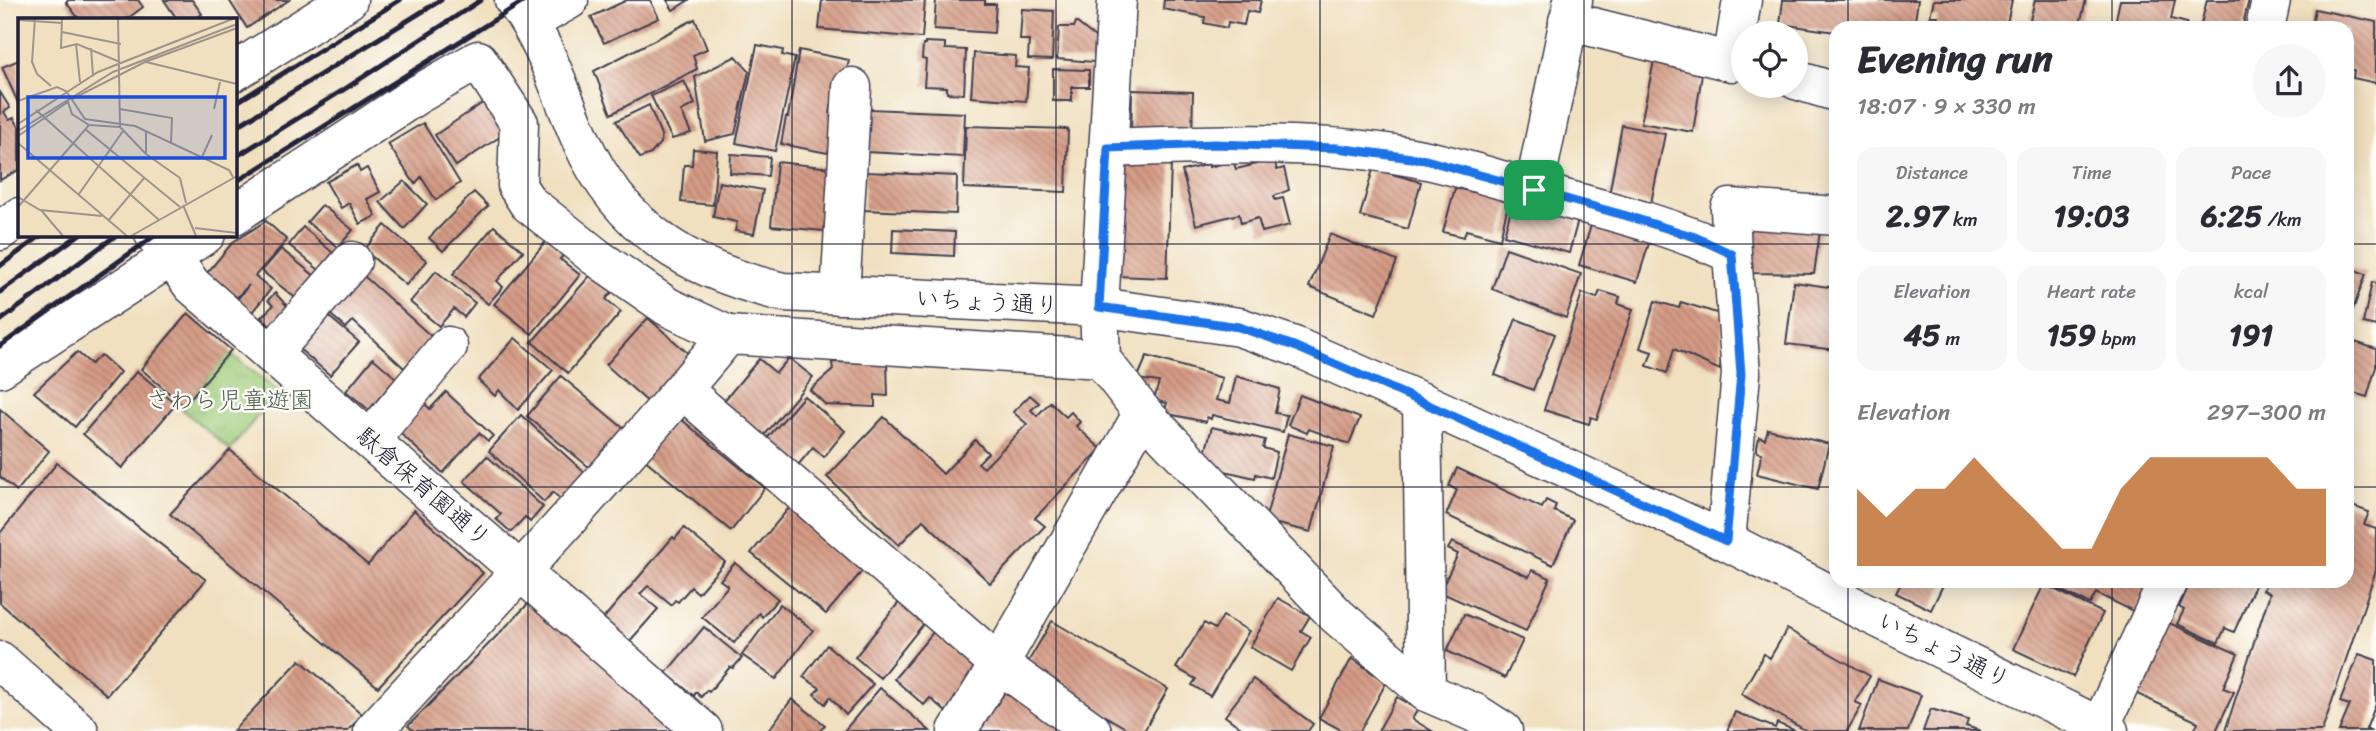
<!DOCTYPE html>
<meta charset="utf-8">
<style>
:root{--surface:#fff;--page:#f7f7f7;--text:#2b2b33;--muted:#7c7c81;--accent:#b45309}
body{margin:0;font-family:Sriracha,"Klee One",sans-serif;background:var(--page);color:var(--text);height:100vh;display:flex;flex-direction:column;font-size:26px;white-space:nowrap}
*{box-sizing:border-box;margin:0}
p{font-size:23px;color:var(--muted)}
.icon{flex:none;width:38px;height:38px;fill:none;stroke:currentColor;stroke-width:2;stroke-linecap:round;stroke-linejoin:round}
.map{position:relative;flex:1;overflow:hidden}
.drawer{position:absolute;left:1829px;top:21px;width:525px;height:567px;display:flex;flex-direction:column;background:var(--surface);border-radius:21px;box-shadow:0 4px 18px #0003}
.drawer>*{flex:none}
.buttons{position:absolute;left:1731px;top:21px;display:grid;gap:14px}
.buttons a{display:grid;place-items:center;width:77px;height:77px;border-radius:50%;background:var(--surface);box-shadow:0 4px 18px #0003;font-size:35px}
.pin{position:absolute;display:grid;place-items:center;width:60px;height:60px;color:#fff;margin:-30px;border-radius:14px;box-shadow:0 4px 10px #0006}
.round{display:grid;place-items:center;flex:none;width:74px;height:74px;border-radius:37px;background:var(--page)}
.overview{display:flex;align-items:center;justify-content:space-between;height:119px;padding:0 28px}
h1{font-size:38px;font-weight:800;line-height:52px}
.stats{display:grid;grid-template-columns:repeat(3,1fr);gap:10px;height:119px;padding:7px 28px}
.stats div{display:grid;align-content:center;border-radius:18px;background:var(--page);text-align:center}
.stats b{font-size:30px;font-weight:800}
.stats small{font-size:19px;font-weight:400}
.stats p{font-size:19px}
.chart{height:196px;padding:14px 28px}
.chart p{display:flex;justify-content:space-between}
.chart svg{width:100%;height:126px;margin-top:7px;fill:var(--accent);opacity:.7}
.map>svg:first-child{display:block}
</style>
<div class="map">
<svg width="2376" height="731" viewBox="0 0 2376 731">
<defs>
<pattern id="park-tufts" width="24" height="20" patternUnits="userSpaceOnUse" patternTransform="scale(1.75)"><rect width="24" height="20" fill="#9ecc7a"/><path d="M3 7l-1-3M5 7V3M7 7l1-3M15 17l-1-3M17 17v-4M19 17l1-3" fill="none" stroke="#88af6a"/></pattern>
<pattern id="building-back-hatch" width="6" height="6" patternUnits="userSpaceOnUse" patternTransform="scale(1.75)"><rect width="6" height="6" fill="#d59b85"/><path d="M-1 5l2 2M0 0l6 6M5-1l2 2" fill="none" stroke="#ac7e6e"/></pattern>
</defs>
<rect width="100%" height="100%" fill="#fdfcf7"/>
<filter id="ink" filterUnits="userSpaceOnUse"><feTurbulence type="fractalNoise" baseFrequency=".0143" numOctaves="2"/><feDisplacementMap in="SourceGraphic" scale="14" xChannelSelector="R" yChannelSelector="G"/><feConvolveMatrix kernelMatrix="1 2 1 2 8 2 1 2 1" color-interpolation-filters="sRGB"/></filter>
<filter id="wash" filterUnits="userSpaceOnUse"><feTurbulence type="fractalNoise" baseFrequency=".00686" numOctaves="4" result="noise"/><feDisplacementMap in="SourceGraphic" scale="28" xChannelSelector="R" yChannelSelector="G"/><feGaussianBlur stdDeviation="1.57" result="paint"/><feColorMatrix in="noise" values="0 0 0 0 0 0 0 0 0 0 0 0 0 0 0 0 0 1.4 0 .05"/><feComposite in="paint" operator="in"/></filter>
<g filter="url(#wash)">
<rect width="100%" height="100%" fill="#f0e0c0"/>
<path fill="url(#park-tufts)" stroke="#60775a" stroke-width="2" d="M228 352 278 391 230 450 182 409Z"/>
<g id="blocks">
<g fill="url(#building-back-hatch)">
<path d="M69 0H138L143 7 127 19H79L66 2Z"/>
<path d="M164 0H192L202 14 194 19H177Z"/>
<path d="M229 0H289L247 28Z"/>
<path d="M627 0H650L659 18 604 43 591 17Z"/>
<path d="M667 0H689L673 10Z"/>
<path d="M822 0H925L922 38 819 29Z"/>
<path d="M936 0H985V4H996L994 33 934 29Z"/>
<path d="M1164 0H1261L1258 13 1247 11 1244 25 1228 22 1227 28 1204 23 1205 17 1163 9Z"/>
<path d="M1783 0H1918L1914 28H1836V32L1780 24Z"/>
<path d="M1934 0H2012L2006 28H1935L1938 16H1930Z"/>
<path d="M2035 0H2086L2079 28H2028Z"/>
<path d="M2120 0H2175L2171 19 2187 23 2186 28H2114Z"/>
<path d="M2207 0H2249L2242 28H2200Z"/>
<path d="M1022 9 1054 11 1052 60 1028 59 1029 40H1020Z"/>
<path d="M2315 9 2376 22V83L2353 78 2354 70 2347 69V28H2311Z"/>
<path d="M695 19 707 49 693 55 697 69 611 114 594 71Z"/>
<path d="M1076 22 1095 37 1094 62 1057 59 1059 27H1074Z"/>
<path d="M925 42 945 43V49L966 50 964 94 947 93V87L924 86 926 60 922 59 923 45H925Z"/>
<path d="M757 45 783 50 782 55 795 58 775 151 736 143Z"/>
<path d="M799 50 849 60 845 79 837 77 830 113 835 114 828 153 781 144 786 117H788Z"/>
<path d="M974 53 1016 56 1015 67 1029 68 1026 101 971 97Z"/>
<path d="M736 56 749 71 735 134 705 141 695 77Z"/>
<path d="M1655 56 1702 74 1693 132 1641 123Z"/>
<path d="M19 60V105L2 67Z"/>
<path d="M1053 69 1089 70V87H1072V101H1053Z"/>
<path d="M684 81 695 104 681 111 691 133 672 139 651 96Z"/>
<path d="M1132 90 1193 92 1192 140 1131 138Z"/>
<path d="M0 92 10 108 4 112 9 120 14 118 19 127V170L0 180Z"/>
<path d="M490 98 507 132 456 166 435 135Z"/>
<path d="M649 105 661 135V142L651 154 640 158 616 121Z"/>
<path d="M868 109 965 113 963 157 866 152Z"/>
<path d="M423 123 460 183 436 200 421 177 415 184 388 144Z"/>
<path d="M1622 125 1665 134 1651 203 1609 195Z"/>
<path d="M966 126 1068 129 1066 192 964 188Z"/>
<path d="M693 149 717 151 713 205 681 202 684 165H692Z"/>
<path d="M731 154 770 157 768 176 730 173Z"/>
<path d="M1274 160 1277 170 1284 168 1289 190 1274 196 1275 200 1283 198 1290 225 1262 232 1258 218 1241 223 1239 214 1196 225 1182 171 1209 164V167L1233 161 1236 169Z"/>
<path d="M1120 161 1171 164 1167 278 1116 276Z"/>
<path d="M777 162 831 168 824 231 771 226Z"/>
<path d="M357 165 360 172 367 168 380 192 367 199 376 216 360 224 349 203 341 208 326 182Z"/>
<path d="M1373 169 1421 182 1408 229 1360 216Z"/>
<path d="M865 172 957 176 956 214 864 210Z"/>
<path d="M404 181 427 204 404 229 380 202Z"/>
<path d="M719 182 763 190 754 234 735 231 737 222 713 217Z"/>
<path d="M1455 188 1478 193V188L1510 196 1500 239 1466 230 1464 237 1443 232Z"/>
<path d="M474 192 488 206 443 251 429 238Z"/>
<path d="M1514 199 1579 216 1569 253 1504 235Z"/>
<path d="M322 205 353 230 338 247 307 222Z"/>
<path d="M1754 220 1820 231 1814 274 1750 273 1746 235Z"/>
<path d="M266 221 287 240 255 276 271 289 252 312 237 300 249 285 236 298 207 273 233 242Z"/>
<path d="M1592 222 1650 240 1637 282 1579 265Z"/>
<path d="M385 225 427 261 406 285 364 250Z"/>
<path d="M494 226 523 251 497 281 503 287 488 304 453 274Z"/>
<path d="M303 227 333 253 319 270 289 245Z"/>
<path d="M893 229 955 232 954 256 892 253Z"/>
<path d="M1330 234 1397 261 1376 314 1309 287Z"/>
<path d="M548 239 565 253 560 259 580 275 532 334 494 304Z"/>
<path d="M1506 248 1581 274 1566 318 1492 289Z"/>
<path d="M281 249 316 277 298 300 262 271Z"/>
<path d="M2347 267 2366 274 2347 326Z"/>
<path d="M436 271 475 303 464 317 454 309 439 326 410 302Z"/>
<path d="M594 271 614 290 606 299 621 312 568 373 532 342Z"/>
<path d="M364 276 432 337 404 368 353 321 346 328 330 314Z"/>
<path d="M1794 282 1836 288V350L1786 344Z"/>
<path d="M2372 282 2376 283V326L2363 323Z"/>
<path d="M1600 291 1620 297 1618 304 1633 309 1597 419 1591 417 1589 424 1544 410 1582 293 1597 298Z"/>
<path d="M275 293 289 308 270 326 261 317 273 306 268 300Z"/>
<path d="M1655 301 1679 308 1681 302 1723 315 1720 370 1674 349 1667 373 1647 366 1652 352 1640 348Z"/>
<path d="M188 313 231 350 184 406 141 369Z"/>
<path d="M327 315 359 342 330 375 298 348Z"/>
<path d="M648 318 690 355 649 403 606 365Z"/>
<path d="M1516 319 1555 334 1533 390 1495 375Z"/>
<path d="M515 338 553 370 518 410 499 390 495 396 478 380Z"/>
<path d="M2355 342 2376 349V367L2367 397 2347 391V369Z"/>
<path d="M77 352 91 364 101 355 120 372 75 427 34 392Z"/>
<path d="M1147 356 1222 378 1216 400 1230 403 1236 376 1280 389 1275 413 1287 415 1283 432 1212 415 1211 419 1207 417 1206 422 1164 413 1167 403 1154 400 1159 382 1137 379Z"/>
<path d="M373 358 396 378 369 410 346 391Z"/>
<path d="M789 358 813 377 758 443 718 408 759 359 776 373Z"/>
<path d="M832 362 887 363 888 396 875 395V407L826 405 810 390 833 370Z"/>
<path d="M137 371 176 404 122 468 83 434Z"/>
<path d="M561 376 628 432 590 468 527 416Z"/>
<path d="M446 392 493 436 488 441 479 433 443 473 398 431 424 403 430 409Z"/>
<path d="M1030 395 1039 403 1031 410 1037 416 1050 402 1066 417 1071 412 1080 422 1076 426 1101 449 1035 518 1045 526 990 583 923 520 899 545 827 477 884 417 943 474 975 440 988 453 978 463 984 468 1027 424 1013 412Z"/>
<path d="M1300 395 1360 418 1349 444 1309 429 1307 433 1288 425Z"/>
<path d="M804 396 845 431 824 457 813 447 794 470 763 443Z"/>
<path d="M0 409 49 451 17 491 0 477Z"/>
<path d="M521 415 585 473 565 504 553 492 544 502 489 451Z"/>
<path d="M677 416 765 488 731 531 643 458Z"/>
<path d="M1212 427 1265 440 1263 448 1277 452 1271 478 1256 474 1255 478 1212 468 1214 459 1204 457Z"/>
<path d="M1768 429 1829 444 1818 489 1757 474 1762 453 1757 452V447L1759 437 1765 439Z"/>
<path d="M1288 434 1334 446 1311 532 1265 521Z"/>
<path d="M230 450 368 565 414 510 483 573 378 687 170 514Z"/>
<path d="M487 456 543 507 530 522 525 517 511 532 496 519 501 514 464 481Z"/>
<path d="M57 463 206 580 107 695 0 603V533Z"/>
<path d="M1457 468 1542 508 1546 500 1556 505 1554 511 1573 520 1553 565 1446 515 1457 490 1449 486Z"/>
<path d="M2347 504 2369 512 2364 525 2376 529V570L2322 731H2225L2270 593 2263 590 2267 581H2347Z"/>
<path d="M789 508 863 570 826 614 751 553Z"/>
<path d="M684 528 725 562 698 593 691 587 678 602 675 600 671 605 648 586 640 594 658 609 629 642 603 619 673 537 675 539Z"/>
<path d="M1452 542 1529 577 1532 570 1550 578 1526 631 1440 592 1458 554 1448 549Z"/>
<path d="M735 563 778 599 762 617 759 613 734 643 702 617 728 586 720 580Z"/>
<path d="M1902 581H1945L1931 610 1896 593Z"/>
<path d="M2040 581H2150L2135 612 2096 593 2090 604Z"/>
<path d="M2191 581H2257L2234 632 2225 628 2218 643 2177 624 2184 610 2179 607Z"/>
<path d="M2044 584 2103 613 2073 677 2013 649Z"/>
<path d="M1278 598 1310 616 1301 631 1311 637 1291 671 1250 647Z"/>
<path d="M532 600 676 731H414L408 726Z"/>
<path d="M900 601 925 622 880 678 855 657Z"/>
<path d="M780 604 813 630 776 679 742 655Z"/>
<path d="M1464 614 1523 640 1505 678 1447 651Z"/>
<path d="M1223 616 1249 631 1210 696 1192 685 1196 679 1176 668 1204 623 1215 629Z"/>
<path d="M1052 621 1168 689 1144 731H1131L1024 669Z"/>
<path d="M2167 622 2238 654 2223 688 2234 692 2216 731H2194L2198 722 2135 693Z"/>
<path d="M704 627 742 658 733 668 730 667 709 692 707 690 701 697 696 692 694 696 666 673Z"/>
<path d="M1787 629 1870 676 1855 702 1862 705 1847 731H1807L1741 694 1764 654 1770 658Z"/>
<path d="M935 630 983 668 946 712 930 698 924 705 894 679Z"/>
<path d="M827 645 873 684 846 715 830 697 825 704 814 694 820 688 803 677Z"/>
<path d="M2359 654 2376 660V704L2366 729 2372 731H2339L2350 705 2340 702Z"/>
<path d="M1352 658 1386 683 1360 731H1343L1319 718Z"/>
<path d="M300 660 363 715 347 731H233Z"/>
<path d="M1253 679 1313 724 1308 731H1245L1225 716Z"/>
<path d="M1878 679 1921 695 1908 731H1859Z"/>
<path d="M880 688 930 731H844Z"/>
<path d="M1007 689 1073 731H979Z"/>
<path d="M1397 697 1418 709 1412 719 1432 731H1378Z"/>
<path d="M792 699 825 725 820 731H768Z"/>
<path d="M1931 709 1968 720 1966 726 1981 731H1923Z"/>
<path d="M1735 712 1775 728 1777 723 1796 731H1727Z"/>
</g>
</g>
</g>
<g filter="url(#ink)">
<use href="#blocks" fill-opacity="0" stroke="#413e4f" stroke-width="2"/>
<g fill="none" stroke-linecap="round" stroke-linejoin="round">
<g stroke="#413e4f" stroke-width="41">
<g id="minor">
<path d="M514 0C546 42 560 93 581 140 621 230 691 271 783 292L1099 307 1239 327 1294 346 1422 402 1726 541 1849 604 2109 731"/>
<path d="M1117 0 1099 307 1101 359 1143 413 1337 616 1426 692 1475 713 1503 731"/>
<path d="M1568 21 1732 62 1742 0"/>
<path d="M530 22 569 0"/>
<path d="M2265 28 2271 0"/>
<path d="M234 72 348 0"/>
<path d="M1796 80 1836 92"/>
<path d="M1108 148C1213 144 1322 138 1427 160 1473 170 1519 186 1565 199 1622 214 1678 229 1732 254L1741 374 1726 541"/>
<path d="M1534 190 1573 0"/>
<path d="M234 215 415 96 478 60 519 123 517 186 528 203 596 257 668 307 728 335"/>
<path d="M0 231 19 217"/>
<path d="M154 234 192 285 703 731"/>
<path d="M1732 254 1730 208 1836 216"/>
<path d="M840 295 852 87"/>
<path d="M271 354 352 261"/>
<path d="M0 368 206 234"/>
<path d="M683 390 999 664 1092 731"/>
<path d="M1422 402 1426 692"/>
<path d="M370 440 448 346"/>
<path d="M2100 727 2168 581"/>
<path d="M373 731C493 601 615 472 728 335L1101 359"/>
<path d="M957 731 999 664 1143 413"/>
</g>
</g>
<g stroke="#413e4f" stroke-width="41">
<path id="major" d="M0 661 79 731"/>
</g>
<use href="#minor" stroke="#fff" stroke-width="38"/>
<use href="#major" stroke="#fff" stroke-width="38"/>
<g stroke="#22223b" stroke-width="5">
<path d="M234 104 400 0"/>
<path d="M234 128 441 0"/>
<path d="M234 158 348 87 481 0"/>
<path d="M234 183 526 0"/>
<path d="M0 266 43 234"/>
<path d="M0 292 80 234"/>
<path d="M0 321 118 234"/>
<path d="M0 346 157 234"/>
</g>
</g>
</g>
<g fill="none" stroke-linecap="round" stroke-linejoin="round" filter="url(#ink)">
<g stroke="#fff" stroke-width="14">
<path id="route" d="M1215 144 1337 148 1426 160 1627 216 1695 237 1732 254 1741 374 1726 541 1422 402 1294 346 1239 327 1099 307 1108 148Z"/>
</g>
<use href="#route" stroke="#1a73e8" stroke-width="9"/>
</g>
<path fill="none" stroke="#22223b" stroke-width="2" stroke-opacity="0.55" d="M264 0V731M528 0V731M792 0V731M1056 0V731M1320 0V731M1584 0V731M1848 0V28M2112 0V28M0 244H1836M2347 244H2376M0 487H1836M2347 487H2376M1848 581V731M2112 581V731"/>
<g text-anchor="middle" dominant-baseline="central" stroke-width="5" stroke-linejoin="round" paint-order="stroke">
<g font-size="24" fill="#22223b" stroke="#fdfcf7">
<text transform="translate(987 302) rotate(3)">いちょう通り</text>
<text transform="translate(424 487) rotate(41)">駄倉保育園通り</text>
<text transform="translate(1944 650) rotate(26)">いちょう通り</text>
</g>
<g font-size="24" fill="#4d5e51" stroke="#fdfcf7">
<text x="230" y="400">さわら児童遊園</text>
</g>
</g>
<g transform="translate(18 18)">
<rect width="219" height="219" fill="#f0e0c0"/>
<path fill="none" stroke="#9e948b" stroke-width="2" d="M17 0 14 44 19 56 33 68M44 0 43 30 59 26 102 44M100 0 102 109 128 136 162 160 168 185M0 2 44 5M44 14 103 26M58 26 62 64M73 30 75 57M128 44 219 66M54 81 127 44 219 10M0 83 39 69 48 73 67 101 117 108 211 152 215 159M102 91 154 100 153 124M196 91 202 64M18 92 141 202M0 106 80 54 217 0M67 111 162 189M128 112V136M0 113 95 54 219 6M0 118 50 84 54 96 71 107M0 125 109 218M184 139 194 117M61 176 105 113M0 179 22 192 84 198M165 187 178 218M0 189 71 107 102 109M23 192 45 218M90 203 127 159M177 210 219 215M113 218 219 158"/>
<path fill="#1d4ed8" fill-opacity="0.15" stroke="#1d4ed8" stroke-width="3.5" d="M10 79H207V140H10Z"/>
<rect width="219" height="219" fill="none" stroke="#22223b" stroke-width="3.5"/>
</g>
</svg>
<div class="buttons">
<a><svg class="icon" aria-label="locate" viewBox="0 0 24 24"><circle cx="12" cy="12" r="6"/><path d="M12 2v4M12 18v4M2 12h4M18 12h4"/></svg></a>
</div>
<div class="pin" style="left:1534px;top:190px;background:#1e9e55"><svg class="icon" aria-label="arrive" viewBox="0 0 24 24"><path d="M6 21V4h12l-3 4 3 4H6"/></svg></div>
<section class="drawer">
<div class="overview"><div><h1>Evening run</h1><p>18:07 · 9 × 330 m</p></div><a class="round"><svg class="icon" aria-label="share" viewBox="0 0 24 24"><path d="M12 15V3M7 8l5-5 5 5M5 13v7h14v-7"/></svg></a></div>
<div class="stats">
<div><p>Distance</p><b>2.97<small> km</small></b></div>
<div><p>Time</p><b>19:03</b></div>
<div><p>Pace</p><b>6:25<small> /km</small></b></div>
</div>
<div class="stats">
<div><p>Elevation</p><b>45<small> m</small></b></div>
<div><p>Heart rate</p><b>159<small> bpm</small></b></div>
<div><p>kcal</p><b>191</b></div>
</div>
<div class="chart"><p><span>Elevation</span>297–300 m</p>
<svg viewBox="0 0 160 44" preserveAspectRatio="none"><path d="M0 44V17L10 27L20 17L30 17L40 6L50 17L60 27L70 38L80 38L90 17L100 6L110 6L120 6L130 6L140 6L150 17L160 17V44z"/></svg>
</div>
</section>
</div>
